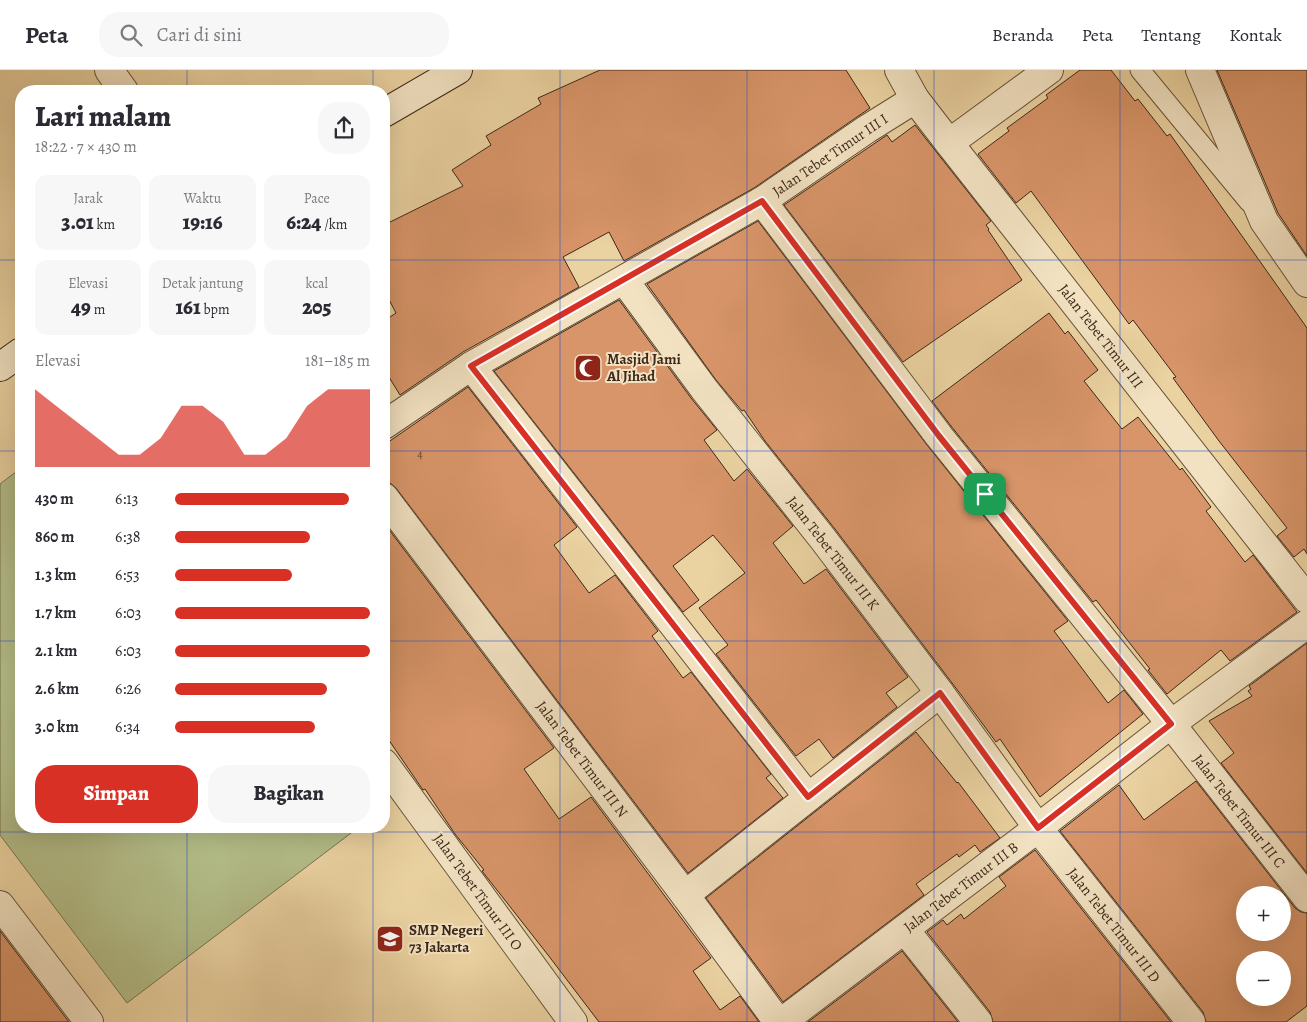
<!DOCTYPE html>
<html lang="id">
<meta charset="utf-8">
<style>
:root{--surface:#fff;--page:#f7f7f7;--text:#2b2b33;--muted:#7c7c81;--line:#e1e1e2;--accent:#d93025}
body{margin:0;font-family:Alegreya,serif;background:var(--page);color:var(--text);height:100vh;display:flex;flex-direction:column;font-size:19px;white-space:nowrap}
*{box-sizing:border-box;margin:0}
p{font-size:16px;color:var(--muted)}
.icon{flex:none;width:28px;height:28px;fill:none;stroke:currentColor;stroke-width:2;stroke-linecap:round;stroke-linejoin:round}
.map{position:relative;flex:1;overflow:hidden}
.drawer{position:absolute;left:15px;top:15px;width:375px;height:748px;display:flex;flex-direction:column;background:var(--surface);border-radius:20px;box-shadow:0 5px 20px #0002}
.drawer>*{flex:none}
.tools{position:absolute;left:1236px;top:816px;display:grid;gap:10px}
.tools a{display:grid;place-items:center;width:55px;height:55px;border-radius:50%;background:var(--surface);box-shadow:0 5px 20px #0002;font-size:25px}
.pin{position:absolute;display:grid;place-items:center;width:42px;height:42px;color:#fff;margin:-21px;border-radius:10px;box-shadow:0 2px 8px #0006}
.round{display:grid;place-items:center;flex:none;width:52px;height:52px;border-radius:20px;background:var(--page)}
.head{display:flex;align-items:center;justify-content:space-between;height:85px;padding:0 20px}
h1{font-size:28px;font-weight:800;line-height:38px}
.figures{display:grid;grid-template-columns:repeat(3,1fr);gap:8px;height:85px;padding:5px 20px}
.figures div{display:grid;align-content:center;border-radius:12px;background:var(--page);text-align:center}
.figures b{font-size:21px;font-weight:800}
.figures small{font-size:14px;font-weight:400}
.figures p{font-size:14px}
.chart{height:140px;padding:10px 20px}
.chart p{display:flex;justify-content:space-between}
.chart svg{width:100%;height:90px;margin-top:5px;fill:var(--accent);opacity:.7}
.button{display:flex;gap:10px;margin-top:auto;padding:10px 20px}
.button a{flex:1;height:58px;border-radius:20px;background:var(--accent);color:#fff;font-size:20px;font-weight:800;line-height:58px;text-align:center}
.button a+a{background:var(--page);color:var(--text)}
ul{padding:0 20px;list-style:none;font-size:16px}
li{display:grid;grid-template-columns:80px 60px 1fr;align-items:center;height:38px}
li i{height:12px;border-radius:6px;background:var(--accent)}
header{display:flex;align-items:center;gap:30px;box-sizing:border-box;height:70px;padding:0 25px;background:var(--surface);border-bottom:1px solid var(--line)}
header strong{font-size:24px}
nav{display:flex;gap:28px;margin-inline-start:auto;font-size:18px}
.search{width:350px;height:45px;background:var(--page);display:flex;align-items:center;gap:12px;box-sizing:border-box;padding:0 18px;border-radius:20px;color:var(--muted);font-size:19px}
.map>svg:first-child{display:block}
</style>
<header>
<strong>Peta</strong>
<div class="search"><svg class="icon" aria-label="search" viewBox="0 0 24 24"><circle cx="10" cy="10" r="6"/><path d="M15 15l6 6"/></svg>Cari di sini</div>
<nav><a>Beranda</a><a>Peta</a><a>Tentang</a><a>Kontak</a></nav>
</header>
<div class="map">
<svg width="1307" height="952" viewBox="0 0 1307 952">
<rect width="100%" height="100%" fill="#ebd2a1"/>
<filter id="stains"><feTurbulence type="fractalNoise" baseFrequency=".004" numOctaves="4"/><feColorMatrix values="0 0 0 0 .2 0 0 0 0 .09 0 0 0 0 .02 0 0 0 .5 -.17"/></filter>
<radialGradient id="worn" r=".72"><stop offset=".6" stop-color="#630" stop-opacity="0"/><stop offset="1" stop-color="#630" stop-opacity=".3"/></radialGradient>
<path fill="#b3bd88" stroke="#787250" d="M21 398V756L359 757 127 933 0 765V414Z"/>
<g fill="#d89569" stroke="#3c2719" fill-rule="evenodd">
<path d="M600 0H846L870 38 754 118 624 191 609 162 563 187 579 217 463 282 400 325 384 299V251L396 243 384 220V155L463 116 452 100 491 75 486 66 541 34 538 28Z"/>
<path d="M1080 0H1111L1135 31 1138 29 1167 66 1170 64 1307 258V484L1304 479 1294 487 1277 466 1287 458 1219 371 1173 308 1176 307 1133 250 1129 254 1031 121 1016 133 978 84 1009 61 1007 58 1048 28 1046 25Z"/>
<path d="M1217 0H1307V186L1278 143Z"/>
<path d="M915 55 991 151 986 155 989 159 988 160 1022 210 903 292 784 135 887 65 892 72Z"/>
<path d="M758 151 927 375 1068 551 1054 561 1108 633 1124 620 1143 644 1040 727 1000 669 996 672 965 630 835 459 765 371 744 340 742 341 716 310 647 214Z"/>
<path d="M619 230 691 328 717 360 704 370 734 411 747 399 793 456 773 473 804 514 826 499 908 607 886 623 897 637 833 688 819 669 796 686 716 584 728 575 699 538 745 503 713 465 673 496 699 530 683 542 494 301Z"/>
<path d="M1049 243 1065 264 1068 261 1098 300 1084 311 1122 359 1138 347 1180 400 1182 398 1211 437 1206 441 1245 492 1253 485 1297 542 1230 591 1221 580 1167 624 1148 600 1150 599 1096 530 1093 532 951 356 932 331Z"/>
<path d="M468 317 577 457 554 475 589 523 615 505 658 561 652 566 683 608 691 602 771 704 766 708 783 728 688 803 396 418 390 413 384 412V375Z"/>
<path d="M384 453 554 678 524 699 559 749 591 727 711 888 693 901 720 940 740 926 759 952H599L548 885 482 801 484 800 455 764 425 719 423 720 384 663Z"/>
<path d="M1307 573V803L1221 693 1234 683 1209 651 1252 626 1248 621 1251 619 1249 616Z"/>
<path d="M916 662 957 713 958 712 1000 768 980 782 975 775 959 787 957 784 916 814 924 825 783 932 706 828Z"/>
<path d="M1196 711 1295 838 1301 842 1307 843V936L1286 952H1206L1203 942 1060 761 1119 715 1144 750ZM1245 825H1282V862H1245ZM1245 890H1282V928H1245Z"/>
<path d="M1035 780 1171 952H993L990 942 927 862 943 850 947 855 961 844 964 849 1006 816 999 807Z"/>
<path d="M0 861 69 952H0Z"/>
<path d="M902 881 958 952H808Z"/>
</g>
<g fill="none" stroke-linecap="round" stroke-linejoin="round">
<g stroke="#68523b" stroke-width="21">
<path id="lane" d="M1140 0 1249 132"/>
</g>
<g stroke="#68523b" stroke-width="30">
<g id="street">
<path d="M109 0 124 21"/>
<path d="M899 0 915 29 949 73 1307 529"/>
<path d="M1200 0 1264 151 1307 213"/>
<path d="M949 73 1049 0"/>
<path d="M762 131 939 366 1171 654 1307 828"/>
<path d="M624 210 704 319 823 469 940 623 1038 758 1191 952"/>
<path d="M471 296 808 727"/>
<path d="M384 355 471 296 762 131 867 59 915 29"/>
<path d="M384 427 685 825 778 952"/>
<path d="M384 693 573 952"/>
<path d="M685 825 940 623"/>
<path d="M0 835 89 952"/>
<path d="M905 860 978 952"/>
<path d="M782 952 1038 758 1171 654 1307 554"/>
</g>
</g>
<g stroke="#3c2719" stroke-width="30">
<g id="secondary">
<path d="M384 43 458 0"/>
<path d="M0 297 21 282"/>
</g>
</g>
<use href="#lane" stroke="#f2e2c2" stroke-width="19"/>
<use href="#street" stroke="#f2e2c2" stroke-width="28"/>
<use href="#secondary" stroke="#f2e2c2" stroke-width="28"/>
</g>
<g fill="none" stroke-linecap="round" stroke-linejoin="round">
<g stroke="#fff" stroke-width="10">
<path id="route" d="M762 131 939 366 1171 654 1038 758 940 623 808 727 471 296Z"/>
</g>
<use href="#route" stroke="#d93025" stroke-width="6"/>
</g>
<path fill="none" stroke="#1d4ed8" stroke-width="1" stroke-opacity="0.55" d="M187 0V21M373 0V21M560 0V952M747 0V952M934 0V952M1120 0V952M0 190H21M384 190H1307M0 381H21M384 381H1307M0 571H21M384 571H1307M187 756V952M373 756V952M0 762H1307"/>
<defs>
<g id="mosque-square" transform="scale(1.4375)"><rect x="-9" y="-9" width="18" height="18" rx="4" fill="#8f2418" stroke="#f2e2c2"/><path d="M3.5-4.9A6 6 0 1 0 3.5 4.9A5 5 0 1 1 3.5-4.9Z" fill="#fff"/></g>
<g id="school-square" transform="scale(1.4375)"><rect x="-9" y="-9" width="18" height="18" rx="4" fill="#8f2418" stroke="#f2e2c2"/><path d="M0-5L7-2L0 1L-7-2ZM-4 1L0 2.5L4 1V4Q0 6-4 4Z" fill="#fff"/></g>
</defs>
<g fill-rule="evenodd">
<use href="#mosque-square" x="588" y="298"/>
<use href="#school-square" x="390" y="869"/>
</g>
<g text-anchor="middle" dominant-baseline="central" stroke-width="4" stroke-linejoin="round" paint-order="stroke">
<g font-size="12" fill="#63422d">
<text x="420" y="384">4</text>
</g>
<g font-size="15" fill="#3c2719" stroke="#f2e2c2">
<text transform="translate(830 85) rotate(-34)">Jalan Tebet Timur III I</text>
<text transform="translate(1101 266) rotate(52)">Jalan Tebet Timur III</text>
<text transform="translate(833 483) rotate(52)">Jalan Tebet Timur III K</text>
<text transform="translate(582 689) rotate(53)">Jalan Tebet Timur III N</text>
<text transform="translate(1239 741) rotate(52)">Jalan Tebet Timur III C</text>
<text transform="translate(961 817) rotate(-37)">Jalan Tebet Timur III B</text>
<text transform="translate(478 822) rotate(54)">Jalan Tebet Timur III O</text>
<text transform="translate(1114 855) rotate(52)">Jalan Tebet Timur III D</text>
</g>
<g font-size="15" font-weight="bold" fill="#3c2719" stroke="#f2e2c2" text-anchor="start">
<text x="607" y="289">Masjid Jami<tspan x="607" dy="17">Al Jihad</tspan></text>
<text x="409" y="860">SMP Negeri<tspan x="409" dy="17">73 Jakarta</tspan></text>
</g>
</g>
<rect width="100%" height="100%" filter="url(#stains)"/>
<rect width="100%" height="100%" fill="url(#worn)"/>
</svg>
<div class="tools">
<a>+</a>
<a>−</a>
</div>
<div class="pin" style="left:985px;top:424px;background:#1e9e55"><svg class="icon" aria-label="arrive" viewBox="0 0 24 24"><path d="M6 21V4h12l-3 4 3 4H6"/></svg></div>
<section class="drawer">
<div class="head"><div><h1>Lari malam</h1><p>18:22 · 7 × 430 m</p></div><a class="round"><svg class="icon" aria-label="share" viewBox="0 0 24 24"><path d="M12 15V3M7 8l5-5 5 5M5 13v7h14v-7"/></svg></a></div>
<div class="figures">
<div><p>Jarak</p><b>3.01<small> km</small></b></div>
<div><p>Waktu</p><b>19:16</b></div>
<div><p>Pace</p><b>6:24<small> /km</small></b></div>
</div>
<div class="figures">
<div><p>Elevasi</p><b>49<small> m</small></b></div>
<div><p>Detak jantung</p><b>161<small> bpm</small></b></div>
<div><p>kcal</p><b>205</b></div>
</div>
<div class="chart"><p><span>Elevasi</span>181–185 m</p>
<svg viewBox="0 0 160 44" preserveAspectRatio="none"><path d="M0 44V6L10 14L20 22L30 30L40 38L50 38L60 30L70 14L80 14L90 22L100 38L110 38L120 30L130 14L140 6L150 6L160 6V44z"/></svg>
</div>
<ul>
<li><b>430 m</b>6:13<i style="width:89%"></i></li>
<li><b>860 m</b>6:38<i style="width:69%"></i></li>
<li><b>1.3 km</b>6:53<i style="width:60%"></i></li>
<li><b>1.7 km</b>6:03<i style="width:100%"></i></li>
<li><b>2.1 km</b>6:03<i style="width:100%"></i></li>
<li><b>2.6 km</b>6:26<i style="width:78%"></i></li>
<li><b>3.0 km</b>6:34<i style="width:72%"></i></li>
</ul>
<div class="button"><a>Simpan</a><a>Bagikan</a></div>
</section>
</div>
